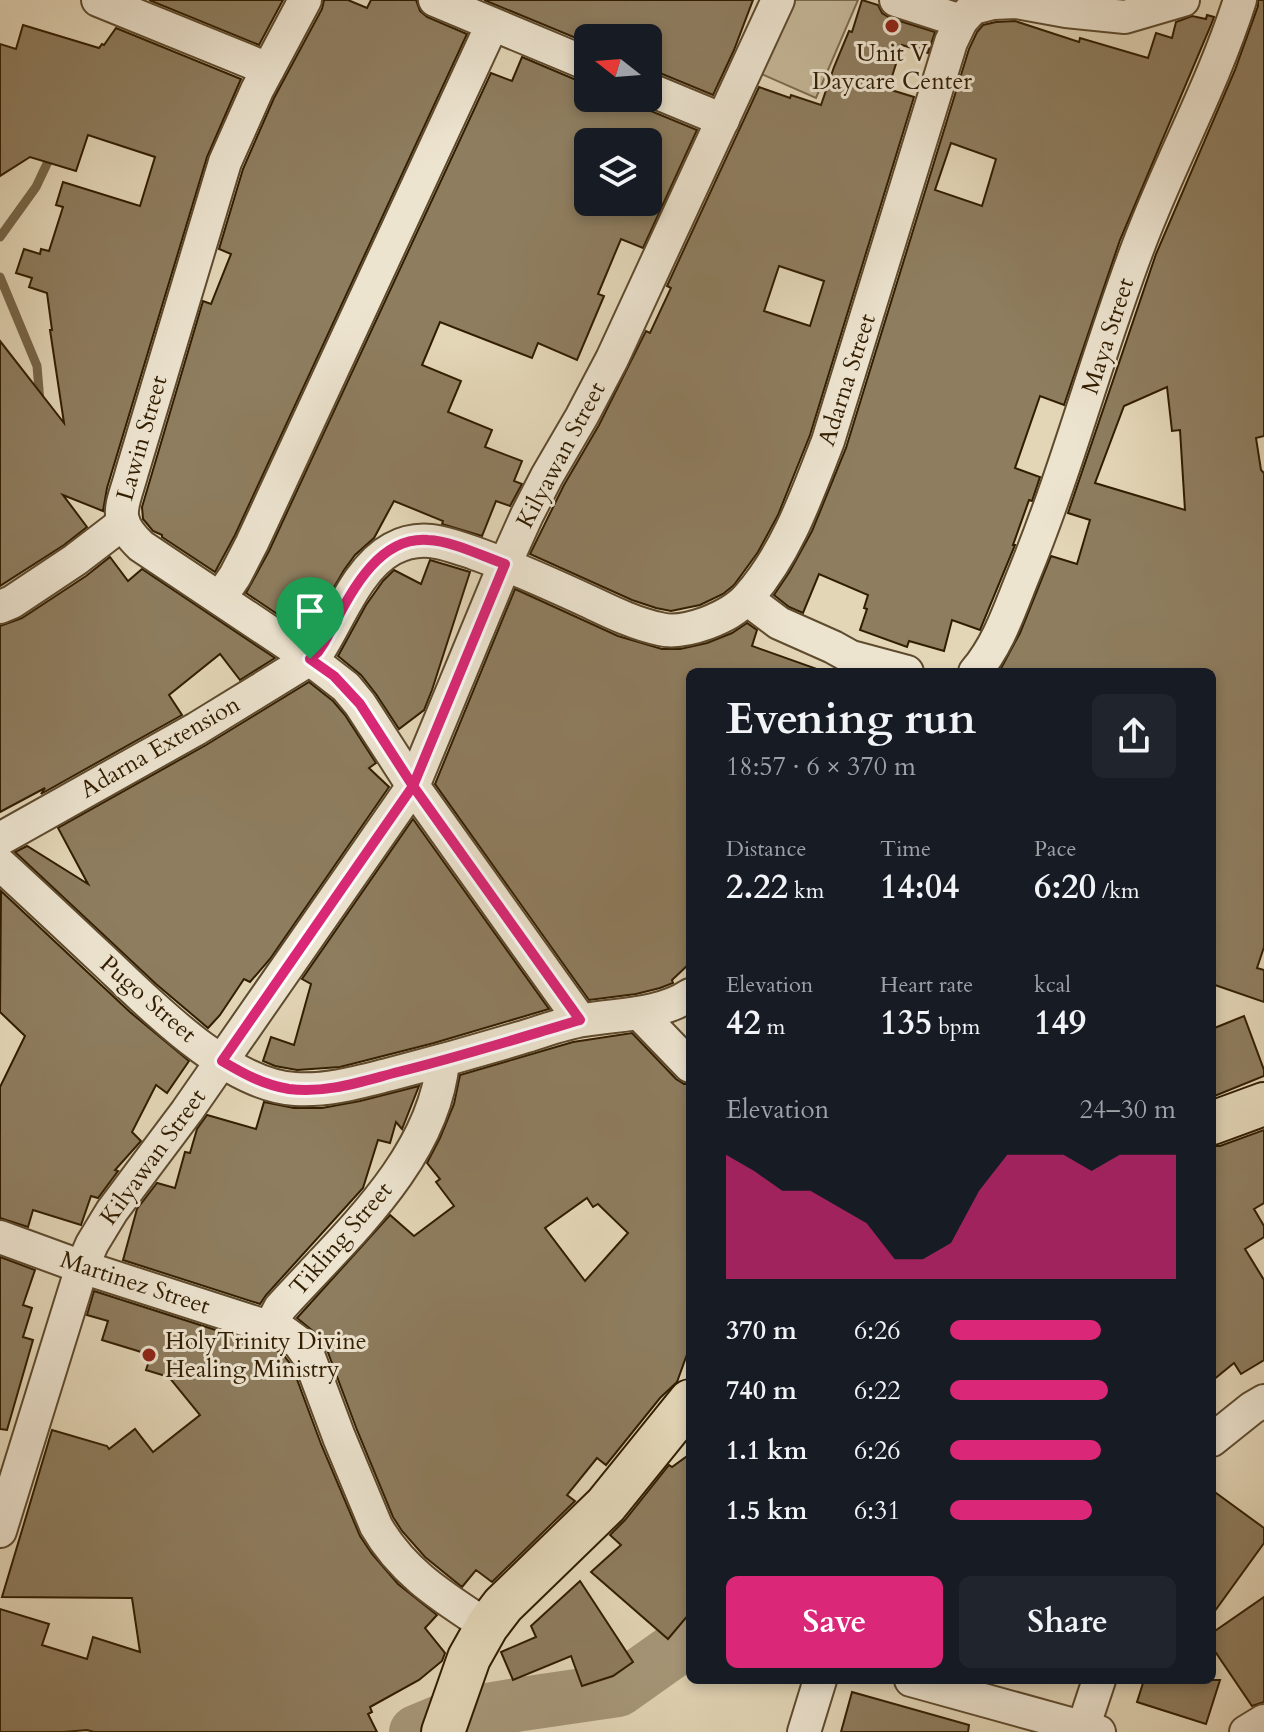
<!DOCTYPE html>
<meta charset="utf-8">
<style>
:root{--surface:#171b24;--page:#20242c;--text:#f1f3f6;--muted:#9ea1a6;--accent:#db2777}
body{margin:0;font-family:Cardo,serif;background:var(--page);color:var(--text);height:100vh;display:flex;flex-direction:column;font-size:30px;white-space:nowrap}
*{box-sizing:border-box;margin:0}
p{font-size:26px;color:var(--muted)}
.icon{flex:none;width:44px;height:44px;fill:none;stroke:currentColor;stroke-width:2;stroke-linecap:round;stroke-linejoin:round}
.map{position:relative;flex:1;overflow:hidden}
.sheet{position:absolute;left:686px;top:668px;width:530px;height:1016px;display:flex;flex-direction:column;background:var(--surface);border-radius:12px;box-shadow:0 4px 12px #0003}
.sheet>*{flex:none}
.needle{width:52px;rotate:287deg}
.fabs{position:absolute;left:574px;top:24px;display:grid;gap:16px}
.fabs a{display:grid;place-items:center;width:88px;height:88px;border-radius:12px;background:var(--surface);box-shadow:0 4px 12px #0003;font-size:40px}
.pin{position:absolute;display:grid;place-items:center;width:68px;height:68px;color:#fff;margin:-82px -34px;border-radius:50% 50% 50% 0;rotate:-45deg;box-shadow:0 0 8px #0007}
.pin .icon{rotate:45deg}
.round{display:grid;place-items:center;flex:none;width:84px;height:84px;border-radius:12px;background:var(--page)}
.head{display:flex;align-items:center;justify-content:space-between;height:136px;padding:0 40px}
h1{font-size:44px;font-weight:700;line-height:60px}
.stats{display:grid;grid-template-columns:repeat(3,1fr);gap:12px;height:136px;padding:8px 40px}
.stats div{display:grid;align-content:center}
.stats b{font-size:34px;font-weight:700}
.stats small{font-size:22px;font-weight:400}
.stats p{font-size:22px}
.chart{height:224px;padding:16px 40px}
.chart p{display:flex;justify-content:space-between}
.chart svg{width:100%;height:144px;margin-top:8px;fill:var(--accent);opacity:.7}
.action{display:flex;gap:16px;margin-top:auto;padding:16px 40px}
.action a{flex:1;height:92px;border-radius:12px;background:var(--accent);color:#fff;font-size:32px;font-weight:700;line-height:92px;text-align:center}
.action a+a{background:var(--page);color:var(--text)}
ul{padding:0 40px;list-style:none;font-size:26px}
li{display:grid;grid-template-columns:128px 96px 1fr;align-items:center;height:60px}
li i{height:20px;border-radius:10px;background:var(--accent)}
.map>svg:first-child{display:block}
</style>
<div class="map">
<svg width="1264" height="1732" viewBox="0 0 1264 1732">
<rect width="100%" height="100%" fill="#e3d6b7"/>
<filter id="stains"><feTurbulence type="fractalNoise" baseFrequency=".0025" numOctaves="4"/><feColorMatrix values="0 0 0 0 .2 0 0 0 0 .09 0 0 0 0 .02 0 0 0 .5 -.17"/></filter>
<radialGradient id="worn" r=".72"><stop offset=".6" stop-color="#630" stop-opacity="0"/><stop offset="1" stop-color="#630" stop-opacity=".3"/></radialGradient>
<path fill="#c5b798" stroke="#7b6a4c" stroke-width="2" d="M779 0H858L816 98 750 69Z"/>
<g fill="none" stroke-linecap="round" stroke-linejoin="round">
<g stroke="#776649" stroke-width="9">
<path d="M0 237 36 187 53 151"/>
<path d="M0 277 37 366 40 402"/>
</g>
<path stroke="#a69779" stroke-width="54" d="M416 1732 457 1715 522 1704 618 1690 690 1639"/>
</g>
<g fill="#8e7d5f" stroke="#311d00" stroke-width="2" fill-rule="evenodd">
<path d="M149 0H283L259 45Z"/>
<path d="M324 0H348L367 8 371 0H416L420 11 427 17 467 34 235 535 215 572 162 537V535L153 531 143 519 142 507 203 301 211 304 231 254 219 249 243 169 274 98 322 9Z"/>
<path d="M484 0H753L734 50 713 95 655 71 648 70V38H588V43Z"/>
<path d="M862 0 878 5 882 13 890 18 935 32 928 53 902 45 888 89 914 97 810 435 778 515 758 552 734 585 723 594 700 605 671 611 656 608 632 600 530 554 564 485 599 425 646 331 650 333 671 288 667 286 759 87 790 98 791 95 821 105 834 67 849 31 852 32ZM779 266 824 281 810 326 764 311Z"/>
<path d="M1258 0H1264V436L1256 438 1261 470 1264 473V947L1257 968 1264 970V1002L1212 984V672H999L1020 633 1051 556 1077 564 1090 520 1068 513 1156 254 1235 70 1258 6ZM1167 387 1172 431 1180 430 1185 510 1095 483 1124 406Z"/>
<path d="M1207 15 1214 17 1211 25 1120 240 1064 405 1040 396 1015 468 1040 477 1032 501 1029 500 1013 545H1015L980 630 952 620 944 651 909 641 907 647 860 630 867 609 864 608 868 595 819 574 803 613 789 607 774 595 790 571 812 531 846 448 969 49 977 32 983 25 996 22 1015 21 1079 42 1080 38 1148 58 1156 33 1172 38 1176 22 1192 16 1206 19ZM951 143 996 159 982 206 935 190Z"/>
<path d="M23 25 99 48 102 44 104 45 116 28 241 79 207 157 107 488 103 511 63 495 87 527 64 545 0 586V341L64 423 50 330H52L47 293 29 287 32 278 16 273 24 249 40 254 41 249 49 251 63 207 56 205 63 182 140 206 155 157 88 135 76 171 30 157 0 176V44L16 49Z"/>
<path d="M522 57 581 82 588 83V98H632L641 107 697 130 643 248 621 239 598 294 604 296 577 360 538 343 532 358 440 322 422 365 461 381 448 412 492 430 485 447 522 461 514 481 522 484 510 506 496 501 482 536 442 524 443 521 394 501 374 538 355 555 344 570 307 634 246 593 269 551 491 73 512 81ZM588 142H648V202H588Z"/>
<path d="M110 557 128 581 142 569 275 658 240 680 220 654 169 695 182 715 41 794 45 788 0 812V626L22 618 86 576Z"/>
<path d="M430 560 470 572 432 690 424 710 399 729 376 694 361 675 338 656 366 605 383 581 394 570 421 584Z"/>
<path d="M515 589 618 636 662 649H680L707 643 732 633 747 623 757 630 752 646 817 669 816 672H690V963L672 980 673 983 660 988 636 994 589 1000 435 784Z"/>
<path d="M309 682 333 701 345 715 376 763 369 768 389 787 270 959 250 982 244 979 220 1015 208 1028 156 984 15 852 27 846 88 884 58 828 206 745Z"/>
<path d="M413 819 549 1009 434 1043 340 1067 297 1070 275 1066 263 1061 271 1037 294 1045 311 984 302 979Z"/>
<path d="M1 891 130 1012 189 1061 167 1093 156 1085 132 1132 141 1141 115 1170 118 1171 98 1198 91 1196 81 1225 33 1210 28 1227 0 1218V1087L25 1036 0 1012Z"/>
<path d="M1244 1016 1264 1070V1076L1212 1097V1029Z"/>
<path d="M632 1033 676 1079 684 1084H690V1346L677 1382 660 1398 606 1465 597 1458 567 1495 575 1501 492 1582 476 1570 462 1587 425 1557 402 1531 393 1517 357 1430 327 1350 314 1332 297 1318 390 1215 414 1236 454 1206 436 1182 440 1179 427 1163 440 1138 454 1104 460 1075 573 1042ZM587 1198 593 1207 598 1204 628 1233 585 1281 545 1228Z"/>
<path d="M419 1086 402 1129 396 1122 390 1143 378 1140 363 1188 266 1295 260 1304 123 1260 137 1209 157 1183 175 1188 185 1152 190 1153 197 1129 207 1115 256 1129 264 1102 294 1108H322L360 1101Z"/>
<path d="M1264 1130V1203L1254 1209 1264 1226V1237L1245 1249 1264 1280V1360L1241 1374 1234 1363 1212 1381V1146H1220Z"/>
<path d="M0 1257 35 1270 23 1305 32 1308 23 1337 33 1340 7 1430 0 1429Z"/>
<path d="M94 1291 275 1349 285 1357 292 1366 321 1444 360 1536 372 1554 398 1584 437 1615 425 1628 445 1653 442 1661 419 1680 370 1707 372 1712 368 1714 377 1732H94L87 1730 64 1732H0V1609L49 1624 42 1645 87 1659 93 1637 140 1652 132 1598 2 1597 52 1430 107 1446 109 1449 135 1429 153 1452 200 1415 169 1377 146 1370 151 1355 102 1340 108 1321 87 1315Z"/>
<path d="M690 1454V1613L668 1639 591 1572 621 1545 610 1535 625 1520 669 1465 672 1467Z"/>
<path d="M1212 1490 1264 1528V1543L1212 1615Z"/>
<path d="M580 1581 633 1662 613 1676 582 1686 571 1656 513 1680 501 1652 536 1637 531 1626Z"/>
<path d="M1264 1597V1702L1252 1706 1212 1647V1633Z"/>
<path d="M1144 1680H1220L1206 1724 1137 1702Z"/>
<path d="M852 1692 969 1725 968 1732H841Z"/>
</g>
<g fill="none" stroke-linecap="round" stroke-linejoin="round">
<g stroke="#5e4b2e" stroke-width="36">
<g id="minor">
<path d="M98 0 268 69"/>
<path d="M305 0 257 90 225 162 132 472C123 506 111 518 141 546L310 659 346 687 360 704 413 786 580 1020"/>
<path d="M435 0 588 64"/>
<path d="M896 0 961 21"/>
<path d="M648 89 723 120"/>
<path d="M220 598 235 576 252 543 492 25"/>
<path d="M747 599 779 623 833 647 851 657 907 672"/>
<path d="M0 607 12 602 75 560 122 524"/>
<path d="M975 672C999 644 1010 608 1024 574 1068 467 1097 355 1138 247 1169 164 1213 85 1240 0"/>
<path d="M0 839 196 729 310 659 318 652C339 620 357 568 392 549 421 533 445 543 474 553 514 567 553 585 592 603 613 613 636 624 660 629 674 633 693 628 707 623 722 617 737 610 748 597 787 553 807 495 828 441L951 42 961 21 973 8 993 3 1016 2 1066 11 1125 17 1183 0"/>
<path d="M0 864C34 895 68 927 102 959 150 1004 227 1085 295 1089 329 1091 359 1082 391 1074 434 1063 477 1051 520 1038 541 1032 563 1023 584 1020 619 1014 660 1015 690 995"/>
<path d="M639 1013 690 1066"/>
<path d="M0 1237 82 1267 284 1332 299 1343 309 1357 339 1437 376 1526C403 1573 443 1597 487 1626"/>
<path d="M270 1327 280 1308C343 1238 434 1160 443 1061"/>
<path d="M1212 1440 1252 1408 1264 1401"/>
<path d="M0 1531 82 1267 92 1244 112 1211 187 1111 413 786 505 564 527 515 547 476 582 416 612 359 778 0"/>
<path d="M911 1680 1099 1732"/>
<path d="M1083 1728 1099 1680"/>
<path d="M804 1732 820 1680"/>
<path d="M1246 1732 1264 1721"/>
</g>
</g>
<g stroke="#311d00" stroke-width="46">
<g id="major">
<path d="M1212 1123 1264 1104"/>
<path d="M443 1732 469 1658 487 1626 503 1605 606 1505 690 1401"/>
</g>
</g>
<use href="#minor" stroke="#ede4d0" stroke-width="32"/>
<use href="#major" stroke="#e3d6b7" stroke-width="42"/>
</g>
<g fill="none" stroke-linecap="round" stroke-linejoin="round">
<g stroke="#fff" stroke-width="16">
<path id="route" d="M310 659 334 676 360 704 413 786 580 1020C519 1038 459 1057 398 1072 363 1081 326 1094 289 1089 264 1085 244 1074 222 1061L413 786 505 564C482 556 452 541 428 540 373 536 346 604 324 643L318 652 310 659"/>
</g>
<use href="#route" stroke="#db2777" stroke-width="10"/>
</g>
<g fill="#8f2418" stroke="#ede4d0" stroke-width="3">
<circle cx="892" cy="26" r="8"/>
<circle cx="149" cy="1355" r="8"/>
</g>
<g text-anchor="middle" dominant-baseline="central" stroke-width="6" stroke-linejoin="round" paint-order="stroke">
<g font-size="24" fill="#311d00" stroke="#ede4d0">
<text x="892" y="53">Unit V<tspan x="892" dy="28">Daycare Center</tspan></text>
<text x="165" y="1341" text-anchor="start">HolyTrinity Divine<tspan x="165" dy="28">Healing Ministry</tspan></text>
</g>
<g font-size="24" fill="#311d00" stroke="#ede4d0">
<text transform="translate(1108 336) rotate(-72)">Maya Street</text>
<text transform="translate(847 380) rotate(-72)">Adarna Street</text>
<text transform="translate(142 438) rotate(-74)">Lawin Street</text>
<text transform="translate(561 455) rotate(-62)">Kilyawan Street</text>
<text transform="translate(160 747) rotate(-30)">Adarna Extension</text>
<text transform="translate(148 999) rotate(41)">Pugo Street</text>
<text transform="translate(153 1157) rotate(-54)">Kilyawan Street</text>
<text transform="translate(341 1239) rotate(-49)">Tikling Street</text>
<text transform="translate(135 1283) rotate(18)">Martinez Street</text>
</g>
</g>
<rect width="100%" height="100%" filter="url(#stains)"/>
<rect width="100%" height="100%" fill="url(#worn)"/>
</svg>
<div class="fabs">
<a><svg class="needle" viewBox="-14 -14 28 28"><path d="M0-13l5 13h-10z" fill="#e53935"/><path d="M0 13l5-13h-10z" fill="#9ea1a6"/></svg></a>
<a><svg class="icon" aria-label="layers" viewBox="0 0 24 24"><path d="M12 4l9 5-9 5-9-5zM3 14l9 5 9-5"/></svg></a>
</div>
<div class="pin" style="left:310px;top:659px;background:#1e9e55"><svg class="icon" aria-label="arrive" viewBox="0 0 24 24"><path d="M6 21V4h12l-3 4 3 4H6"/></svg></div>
<section class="sheet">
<div class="head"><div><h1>Evening run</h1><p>18:57 · 6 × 370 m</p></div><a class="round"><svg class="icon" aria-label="share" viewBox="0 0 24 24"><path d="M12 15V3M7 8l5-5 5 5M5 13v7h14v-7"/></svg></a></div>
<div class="stats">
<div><p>Distance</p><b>2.22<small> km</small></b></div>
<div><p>Time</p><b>14:04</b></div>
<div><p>Pace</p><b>6:20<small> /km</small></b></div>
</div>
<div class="stats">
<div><p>Elevation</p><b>42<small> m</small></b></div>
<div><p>Heart rate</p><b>135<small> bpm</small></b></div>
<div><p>kcal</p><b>149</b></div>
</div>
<div class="chart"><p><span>Elevation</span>24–30 m</p>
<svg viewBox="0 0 160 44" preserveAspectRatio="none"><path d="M0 44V6L10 11L20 17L30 17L40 22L50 27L60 38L70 38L80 33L90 17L100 6L110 6L120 6L130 11L140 6L150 6L160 6V44z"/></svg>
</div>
<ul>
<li><b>370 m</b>6:26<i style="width:67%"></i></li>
<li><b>740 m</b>6:22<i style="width:70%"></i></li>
<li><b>1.1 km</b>6:26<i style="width:67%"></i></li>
<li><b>1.5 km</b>6:31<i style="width:63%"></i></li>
</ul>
<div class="action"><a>Save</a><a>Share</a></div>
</section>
</div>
